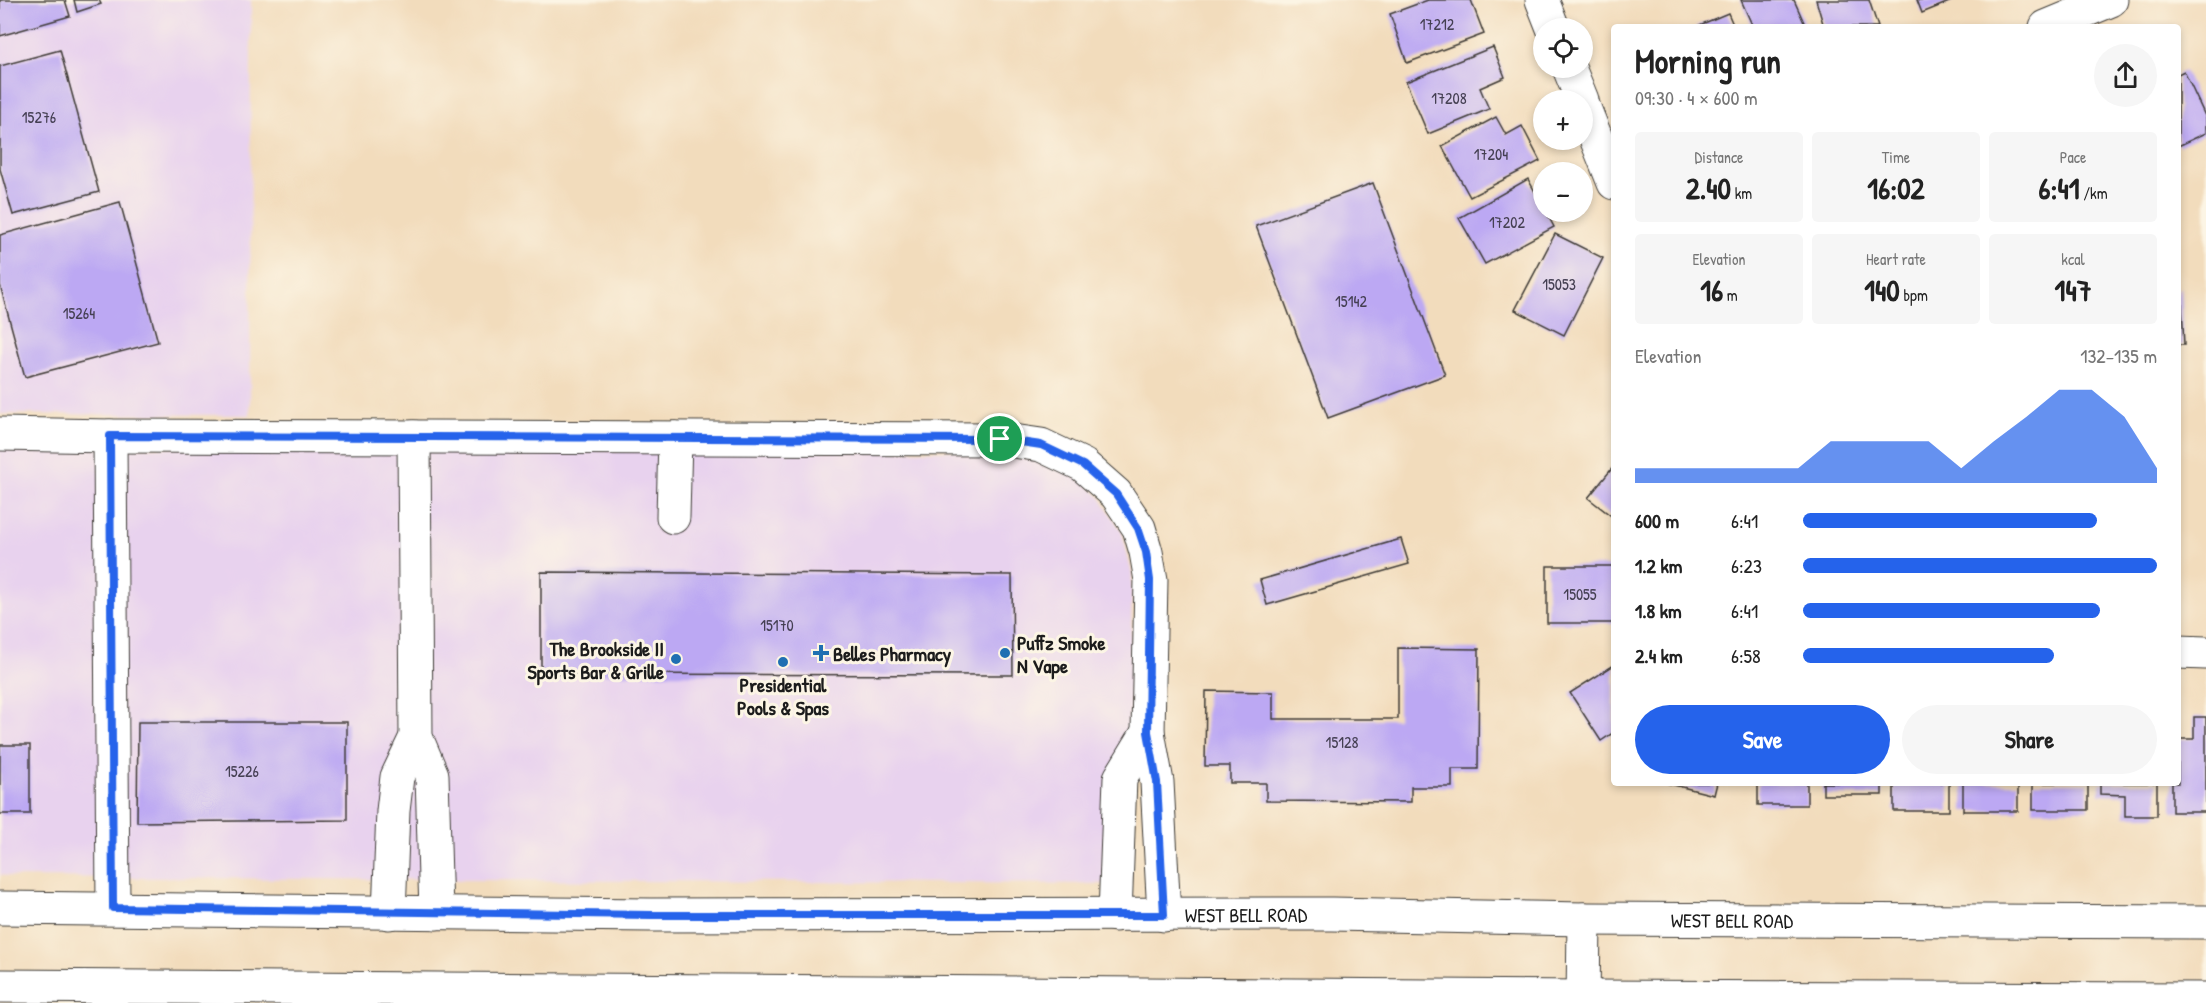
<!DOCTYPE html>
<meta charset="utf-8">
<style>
:root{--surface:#fff;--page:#f6f6f6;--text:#222;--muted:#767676;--accent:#2563eb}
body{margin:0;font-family:"Patrick Hand",sans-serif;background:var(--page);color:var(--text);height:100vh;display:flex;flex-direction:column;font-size:22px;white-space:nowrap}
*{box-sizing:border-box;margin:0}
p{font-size:20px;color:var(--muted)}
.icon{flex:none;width:33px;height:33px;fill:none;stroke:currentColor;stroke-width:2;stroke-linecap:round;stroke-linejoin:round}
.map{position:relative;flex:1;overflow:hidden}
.panel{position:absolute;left:1611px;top:24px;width:570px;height:762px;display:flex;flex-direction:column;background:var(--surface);border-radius:6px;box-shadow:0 3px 9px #0003}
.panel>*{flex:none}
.controls{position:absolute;left:1533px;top:18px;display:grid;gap:12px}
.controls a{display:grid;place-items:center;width:60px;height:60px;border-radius:50%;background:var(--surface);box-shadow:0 3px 9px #0003;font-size:30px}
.pin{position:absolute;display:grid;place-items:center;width:51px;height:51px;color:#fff;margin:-26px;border:3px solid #fff;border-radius:50%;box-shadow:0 2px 6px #0007}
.round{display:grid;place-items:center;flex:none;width:63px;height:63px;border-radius:32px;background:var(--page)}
.overview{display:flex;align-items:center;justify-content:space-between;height:102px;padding:0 24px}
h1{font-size:33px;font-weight:700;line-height:45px}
.stats{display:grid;grid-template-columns:repeat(3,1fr);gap:9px;height:102px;padding:6px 24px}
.stats div{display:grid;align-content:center;border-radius:6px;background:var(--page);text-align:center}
.stats b{font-size:30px;font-weight:700}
.stats small{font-size:16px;font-weight:400}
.stats p{font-size:16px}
.chart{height:168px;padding:12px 24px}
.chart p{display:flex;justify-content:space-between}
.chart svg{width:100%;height:108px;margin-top:6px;fill:var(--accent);opacity:.7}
.action{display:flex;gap:12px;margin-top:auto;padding:12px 24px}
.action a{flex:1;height:69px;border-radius:36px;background:var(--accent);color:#fff;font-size:24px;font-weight:700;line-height:69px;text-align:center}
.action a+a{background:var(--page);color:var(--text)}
ul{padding:0 24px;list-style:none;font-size:20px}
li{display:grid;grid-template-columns:96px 72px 1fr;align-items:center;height:45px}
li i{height:15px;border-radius:8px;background:var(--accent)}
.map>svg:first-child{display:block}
</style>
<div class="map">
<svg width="2206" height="1003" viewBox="0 0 2206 1003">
<rect width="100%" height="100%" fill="#fcf5e5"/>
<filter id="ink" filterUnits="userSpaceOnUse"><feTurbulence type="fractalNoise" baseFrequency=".0167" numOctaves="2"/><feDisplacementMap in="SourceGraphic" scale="12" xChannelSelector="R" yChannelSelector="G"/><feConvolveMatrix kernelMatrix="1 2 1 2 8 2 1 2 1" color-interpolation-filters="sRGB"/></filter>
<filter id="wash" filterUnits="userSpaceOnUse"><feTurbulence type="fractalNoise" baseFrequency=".008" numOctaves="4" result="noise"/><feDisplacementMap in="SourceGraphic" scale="24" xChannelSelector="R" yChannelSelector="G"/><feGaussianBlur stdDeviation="1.35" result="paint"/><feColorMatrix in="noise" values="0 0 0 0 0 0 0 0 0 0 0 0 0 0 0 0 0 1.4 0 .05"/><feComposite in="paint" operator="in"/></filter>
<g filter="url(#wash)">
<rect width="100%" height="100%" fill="#f2dcbc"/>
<g fill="#e8d2ee">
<path d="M0 0H251L250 415 0 414Z"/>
<path d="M0 447 1020 451 1070 467 1100 497 1122 532 1132 574 1128 884 17 877 0 875Z"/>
</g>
<g id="blocks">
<g fill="#bca8f3">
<path d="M0 0H65L70 16 0 36Z"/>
<path d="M74 0H99L101 4 77 12Z"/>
<path d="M1428 0H1471L1484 34 1407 63 1390 14Z"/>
<path d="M1741 0H1794L1806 27H1753Z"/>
<path d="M1816 0H1869L1878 27H1824Z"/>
<path d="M1917 0H1954L1922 13Z"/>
<path d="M1728 13 1734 27H1695Z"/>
<path d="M1493 47 1505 77 1480 88 1489 109 1428 134 1406 82Z"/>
<path d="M60 50 99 192 13 215 0 169V66Z"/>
<path d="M2184 71 2206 118V133L2178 146V74Z"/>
<path d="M1496 117 1506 135 1522 126 1540 161 1470 197 1442 146Z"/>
<path d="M1528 179 1544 208V212H1546L1554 227 1485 264 1459 218Z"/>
<path d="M1373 183 1445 375 1328 418 1256 226Z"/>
<path d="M120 202 158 342 25 377 0 285V235Z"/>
<path d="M1555 234 1603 258 1564 335 1515 310Z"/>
<path d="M2178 289H2181L2184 345H2178Z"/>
<path d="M1614 466V518L1588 498Z"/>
<path d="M1401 539 1409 564 1267 605 1260 580Z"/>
<rect x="1547" y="566" width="67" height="57"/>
<path d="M541 572 1012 575 1013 675 541 674Z"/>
<path d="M1398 648 1479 649 1478 769H1452V787H1411V802L1266 801V783H1230V766H1205L1206 691 1273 692V719H1398Z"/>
<path d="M1614 665V732L1601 741 1570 693Z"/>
<path d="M2194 717H2206V812H2172V783H2178V739H2194Z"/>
<path d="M138 722H347V820L137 822Z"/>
<rect x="0" y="745" width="30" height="69"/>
<path d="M1666 783H1717L1714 795Z"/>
<rect x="1758" y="783" width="49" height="22"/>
<rect x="1823" y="783" width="59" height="12"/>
<rect x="1894" y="783" width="55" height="28"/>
<rect x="1963" y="783" width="55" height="28"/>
<rect x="2033" y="783" width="55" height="27"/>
<path d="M2100 783H2157V816H2125V795L2100 794Z"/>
</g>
</g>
</g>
<g filter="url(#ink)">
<use href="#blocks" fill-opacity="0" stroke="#3c3934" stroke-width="1.5"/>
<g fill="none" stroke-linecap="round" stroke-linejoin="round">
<g stroke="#3c3934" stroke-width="35">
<g id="minor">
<path d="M1542 0 1553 28"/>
<path d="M2046 27 2111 0"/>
<path d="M1569 68 1582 100"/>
<path d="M1582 103 1614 183"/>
<path d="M0 434 110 436 1000 439 1041 445 1083 465 1116 494 1139 528 1146 552 1151 580 1148 732 1157 782 1164 915"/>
<path d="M110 436 113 908"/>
<path d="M414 437 416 737 432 775 436 913"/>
<path d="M673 517 675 438"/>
<path d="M2178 652 2206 653"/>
<path d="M389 913 393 811 397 777 416 737"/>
<path d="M1115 915 1120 778 1148 732"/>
<path d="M1583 1003 1584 919"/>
</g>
</g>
<g stroke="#3c3934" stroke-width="35">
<g id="major">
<path id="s1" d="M0 908 651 915 1332 914 1584 919 2206 922"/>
<path d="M0 986 1583 997 2206 999"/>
</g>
</g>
<use href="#minor" stroke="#fff" stroke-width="33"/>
<use href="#major" stroke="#fff" stroke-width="33"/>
</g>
</g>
<g fill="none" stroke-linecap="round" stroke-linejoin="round" filter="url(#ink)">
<g stroke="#fff" stroke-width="12">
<path id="route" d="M110 436 1000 439 1041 445 1083 465 1116 494 1138 528 1146 552 1150 580 1148 732 1157 782 1164 915H651L113 908Z"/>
</g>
<use href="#route" stroke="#2563eb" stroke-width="8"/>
</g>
<g fill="#1f6fb2" stroke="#fcf5e5" stroke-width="2">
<path d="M818 644h6v6h6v6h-6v6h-6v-6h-6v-6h6z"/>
<circle cx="1005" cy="653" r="6"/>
<circle cx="676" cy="659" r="6"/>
<circle cx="783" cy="662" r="6"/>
</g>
<g text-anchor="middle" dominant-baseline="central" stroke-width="6" stroke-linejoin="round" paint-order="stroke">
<g font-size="16" fill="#443f52">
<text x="1437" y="24">17212</text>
<text x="1449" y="98">17208</text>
<text x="39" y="117">15276</text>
<text x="1491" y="154">17204</text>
<text x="1507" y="222">17202</text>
<text x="1559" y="284">15053</text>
<text x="1351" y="301">15142</text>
<text x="79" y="313">15264</text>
<text x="1580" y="594">15055</text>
<text x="777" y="625">15170</text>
<text x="1342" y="742">15128</text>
<text x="242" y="771">15226</text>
</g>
<g font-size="20" font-weight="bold" fill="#1c1c1c" stroke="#fcf5e5" text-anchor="start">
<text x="1017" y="642">Puffz Smoke<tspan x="1017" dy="23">N Vape</tspan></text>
<text x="664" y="648" text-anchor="end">The Brookside II<tspan x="664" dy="23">Sports Bar &amp; Grille</tspan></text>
<text x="833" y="653">Belles Pharmacy</text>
<text x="783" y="684" text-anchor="middle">Presidential<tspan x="783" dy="23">Pools &amp; Spas</tspan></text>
</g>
<g font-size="20" fill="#1c1c1c" stroke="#fcf5e5">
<text stroke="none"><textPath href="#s1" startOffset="1246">WEST BELL ROAD</textPath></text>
<text stroke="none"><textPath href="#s1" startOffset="1732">WEST BELL ROAD</textPath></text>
</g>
</g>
</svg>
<div class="controls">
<a><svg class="icon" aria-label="locate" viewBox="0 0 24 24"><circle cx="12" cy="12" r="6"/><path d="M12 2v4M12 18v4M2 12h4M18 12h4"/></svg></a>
<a>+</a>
<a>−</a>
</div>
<div class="pin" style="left:1000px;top:439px;background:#1e9e55"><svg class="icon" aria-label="arrive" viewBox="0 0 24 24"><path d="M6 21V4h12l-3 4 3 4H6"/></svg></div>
<section class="panel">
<div class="overview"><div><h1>Morning run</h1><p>09:30 · 4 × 600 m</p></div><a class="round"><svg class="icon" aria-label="share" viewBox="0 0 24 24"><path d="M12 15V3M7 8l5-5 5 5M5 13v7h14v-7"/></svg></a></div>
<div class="stats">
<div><p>Distance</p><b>2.40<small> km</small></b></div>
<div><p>Time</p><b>16:02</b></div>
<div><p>Pace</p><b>6:41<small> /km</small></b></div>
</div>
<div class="stats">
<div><p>Elevation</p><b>16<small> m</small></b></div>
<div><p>Heart rate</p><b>140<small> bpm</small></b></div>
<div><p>kcal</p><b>147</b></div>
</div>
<div class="chart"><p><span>Elevation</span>132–135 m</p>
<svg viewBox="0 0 160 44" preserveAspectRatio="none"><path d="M0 44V38L10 38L20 38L30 38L40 38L50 38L60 27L70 27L80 27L90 27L100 38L110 27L120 17L130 6L140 6L150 17L160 38V44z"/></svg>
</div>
<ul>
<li><b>600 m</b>6:41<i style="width:83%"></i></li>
<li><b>1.2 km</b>6:23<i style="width:100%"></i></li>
<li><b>1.8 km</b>6:41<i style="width:84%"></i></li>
<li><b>2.4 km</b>6:58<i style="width:71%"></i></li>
</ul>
<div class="action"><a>Save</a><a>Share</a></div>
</section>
</div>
